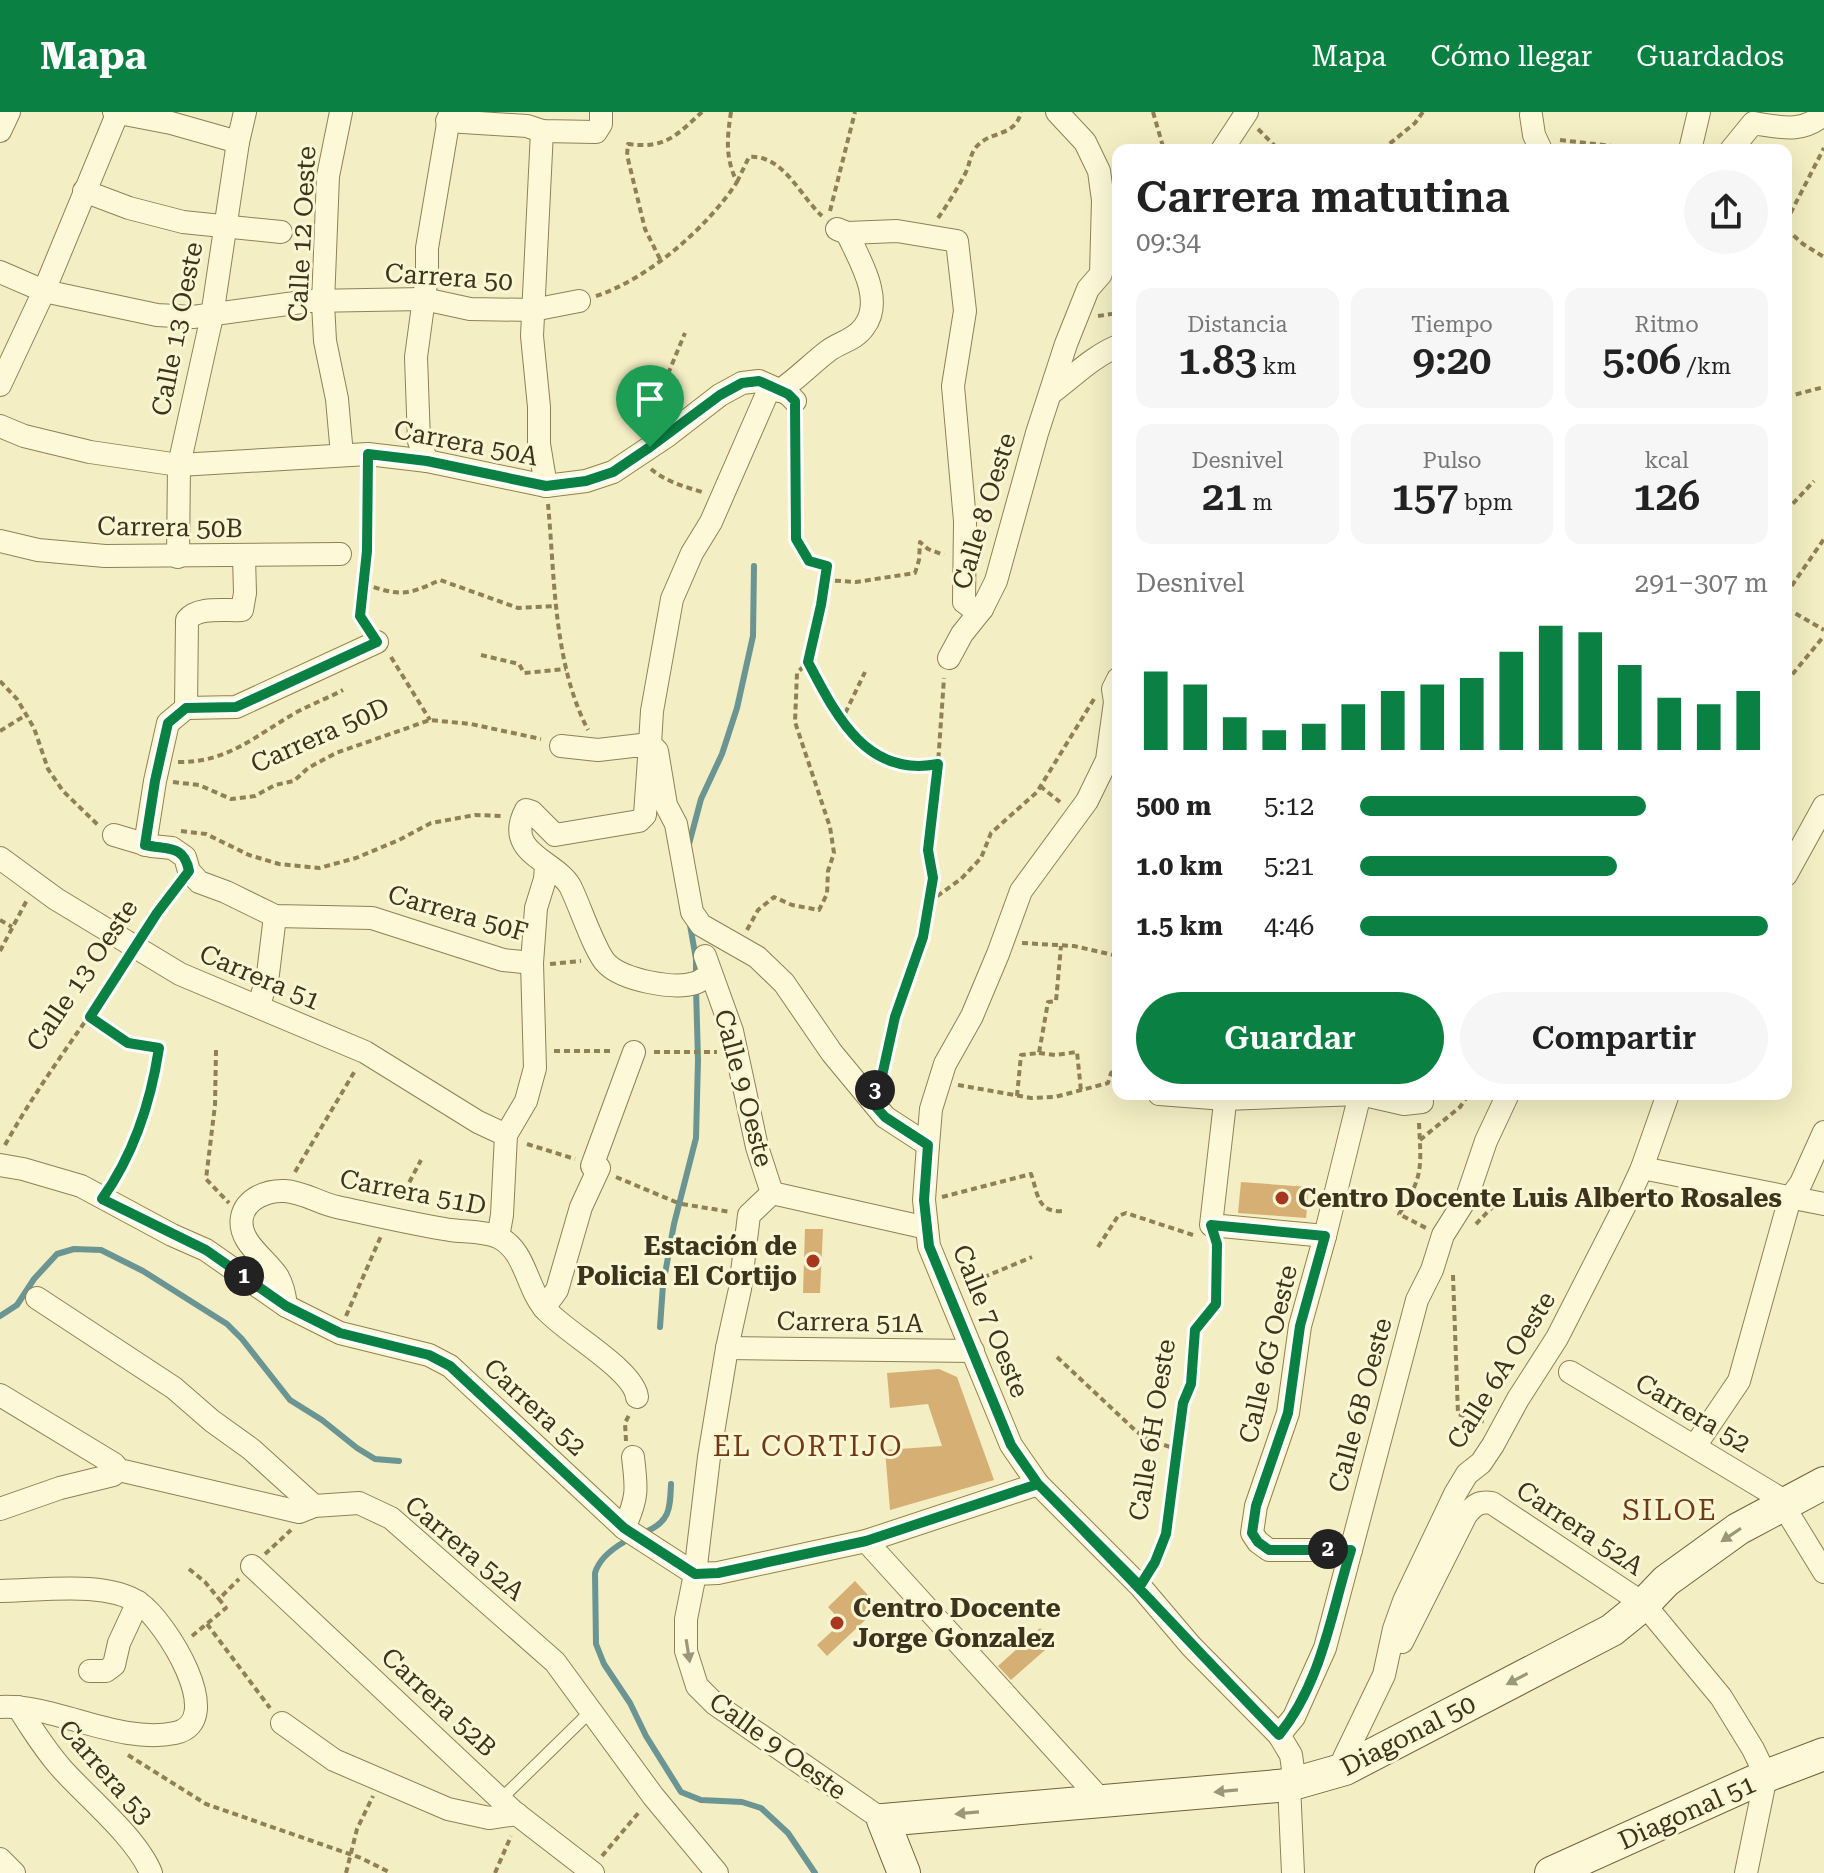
<!DOCTYPE html>
<html lang="es">
<meta charset="utf-8">
<style>
:root{--surface:#fff;--page:#f6f6f6;--text:#222;--muted:#767676;--accent:#0b8043}
body{margin:0;font-family:"Roboto Serif",serif;background:var(--page);color:var(--text);height:100vh;display:flex;flex-direction:column;font-size:30px;white-space:nowrap}
*{box-sizing:border-box;margin:0}
p{font-size:26px;color:var(--muted)}
.icon{flex:none;width:44px;height:44px;fill:none;stroke:currentColor;stroke-width:2;stroke-linecap:round;stroke-linejoin:round}
.map{position:relative;flex:1;overflow:hidden}
.drawer{position:absolute;left:1112px;top:32px;width:680px;height:956px;display:flex;flex-direction:column;background:var(--surface);border-radius:16px;box-shadow:0 8px 32px #0002}
.drawer>*{flex:none}
.pin{position:absolute;display:grid;place-items:center;width:68px;height:68px;color:#fff;margin:-82px -34px;border-radius:50% 50% 50% 0;rotate:-45deg;box-shadow:0 0 8px #0007}
.pin .icon{rotate:45deg}
.km{position:absolute;width:40px;height:40px;margin:-20px;border-radius:50%;background:#222;color:#fff;font-size:22px;line-height:40px;text-align:center}
.round{display:grid;place-items:center;flex:none;width:84px;height:84px;border-radius:42px;background:var(--page)}
.summary{display:flex;align-items:center;justify-content:space-between;height:136px;padding:0 24px}
h1{font-size:44px;font-weight:600;line-height:60px}
.figures{display:grid;grid-template-columns:repeat(3,1fr);gap:12px;height:136px;padding:8px 24px}
.figures div{display:grid;align-content:center;border-radius:16px;background:var(--page);text-align:center}
.figures b{font-size:40px;font-weight:600}
.figures small{font-size:22px;font-weight:400}
.figures p{font-size:22px}
.chart{height:224px;padding:16px 24px}
.chart p{display:flex;justify-content:space-between}
.chart svg{width:100%;height:144px;margin-top:8px;stroke:var(--accent);stroke-width:6}
.button{display:flex;gap:16px;margin-top:auto;padding:16px 24px}
.button a{flex:1;height:92px;border-radius:48px;background:var(--accent);color:#fff;font-size:32px;font-weight:600;line-height:92px;text-align:center}
.button a+a{background:var(--page);color:var(--text)}
ul{padding:0 24px;list-style:none;font-size:26px}
li{display:grid;grid-template-columns:128px 96px 1fr;align-items:center;height:60px}
li i{height:20px;border-radius:10px;background:var(--accent)}
header{display:flex;align-items:center;gap:48px;box-sizing:border-box;height:112px;padding:0 40px;background:var(--accent);color:#fff}
header strong{font-size:38px}
nav{display:flex;gap:44px;margin-inline-start:auto;font-size:28px}
.map>svg:first-child{display:block}
</style>
<header>
<strong>Mapa</strong>
<nav><a>Mapa</a><a>Cómo llegar</a><a>Guardados</a></nav>
</header>
<div class="map">
<svg width="1824" height="1761" viewBox="0 0 1824 1761">
<rect width="100%" height="100%" fill="#f3eec3"/>
<g fill="none" stroke-linecap="round" stroke-linejoin="round">
<g stroke="#6a9593" stroke-width="6">
<path d="M688 736 701 687 722 642 737 596 753 524 754 454"/>
<path d="M690 813 696 847V865"/>
<path d="M0 1204 17 1193 34 1167 57 1142 74 1137 101 1138 143 1159 227 1212 242 1227 290 1288 322 1308 357 1336 375 1347 399 1349"/>
<path d="M660 1215 663 1173 674 1112 696 1026 698 948 696 876"/>
<path d="M645 1420C670 1410 670 1397 671 1372"/>
<path d="M624 1430C612 1437 599 1447 595 1461L596 1532 604 1552 630 1591 646 1624 681 1680 701 1688 742 1690 761 1696 788 1721 815 1761"/>
</g>
</g>
<g fill="#d6af74">
<path d="M1241 1070 1309 1075 1306 1106 1238 1101Z"/>
<path d="M805 1117H823L820 1181H803Z"/>
<path d="M939 1257 957 1265 994 1368 890 1398 885 1338 942 1334 928 1292 890 1296 887 1261Z"/>
<path d="M855 1469 879 1495 827 1544 817 1533 842 1510 828 1495Z"/>
<path d="M1040 1516 1053 1531 1011 1568 998 1554Z"/>
</g>
<g fill="none" stroke-linecap="round" stroke-linejoin="round">
<g stroke="#908057" stroke-width="13">
<path id="lane" d="M501 1687 590 1600"/>
</g>
<g stroke="#908057" stroke-width="24">
<g id="street">
<path d="M114 0 171 11 238 30"/>
<path d="M341 0 328 64 323 191 325 229 337 287 342 343"/>
<path d="M1531 3 1534 23 1541 38"/>
<path d="M447 9 527 14 542 19 596 20 601 12V0"/>
<path d="M0 19 9 0"/>
<path d="M542 19 532 224 539 295V332L546 374"/>
<path d="M1222 38 1247 0"/>
<path d="M1690 38 1699 0"/>
<path d="M1731 38 1753 11C1780 15 1802 22 1824 2"/>
<path d="M84 79 129 96 183 110 281 120"/>
<path d="M847 121 897 119 957 129 965 199 953 274 965 409 964 490 972 496 982 497"/>
<path d="M0 160 44 179 157 203 193 205 309 189 424 187 470 197 533 198 579 189"/>
<path d="M0 273 44 179 118 0"/>
<path d="M770 275 711 410 692 441 672 487 652 599 650 632 657 639 666 693 676 712 692 800 701 813 757 845 784 871 832 941 885 1005 928 1033"/>
<path d="M779 279C797 267 811 252 828 239 840 230 855 228 864 215 885 188 859 147 847 121L837 117"/>
<path d="M1051 281C1074 264 1092 245 1118 234"/>
<path d="M0 314 24 324 90 340 179 353 368 342 427 349 546 374 586 369 613 360 667 324 720 283 742 271 759 269 788 282 795 289"/>
<path d="M427 349 419 329 416 245 427 164V136L450 0"/>
<path d="M0 429 38 438 105 444 340 442"/>
<path d="M178 445 179 353 212 204 238 30 245 0"/>
<path d="M949 546 962 522 982 497 996 469 1037 321 1066 232 1088 177 1101 162 1103 88 1099 59 1085 30 1057 0"/>
<path d="M1118 567 1113 577 1115 590 1107 648 1087 689 1021 779 998 842 972 904 945 952 931 997 928 1033 924 1088 929 1134 1011 1333 1038 1372 1140 1474 1191 1534 1279 1623 1291 1643 1293 1657 1289 1673 1293 1761"/>
<path d="M186 596 236 595 377 530"/>
<path d="M561 634 598 638 650 632 645 703 639 709 555 723 532 700 526 698C503 741 555 748 570 774 579 791 595 841 607 852 623 868 674 878 695 871 701 869 706 865 711 862"/>
<path d="M114 723 151 734 172 736 185 745 189 759 199 770 226 780 275 804 372 806 503 848 532 851"/>
<path d="M145 733 155 669 168 611 186 596 187 508C198 494 225 499 242 498L245 481 244 445"/>
<path d="M0 746 56 787 180 862 365 940 478 1010 506 1023"/>
<path d="M1786 763 1824 694"/>
<path d="M705 844 732 919 757 1035 772 1081 749 1103 740 1177 727 1236 709 1345 695 1462 686 1507V1539L697 1574 715 1592 883 1708"/>
<path d="M259 894 268 862 275 804"/>
<path d="M1159 982 1225 987 1360 982"/>
<path d="M1226 982 1211 1113 1325 1124"/>
<path d="M1360 982 1404 992 1422 990"/>
<path d="M0 1053 23 1057 81 1074 172 1123 206 1138 286 1194 340 1221 429 1243 450 1254 624 1416 695 1462 718 1461 866 1429 1038 1372"/>
<path d="M592 1054 634 940"/>
<path d="M1642 1056 1824 1092"/>
<path d="M772 1081 927 1116"/>
<path d="M498 1125 502 1103 506 1023 526 989 535 956 532 851 536 796 545 767 546 755"/>
<path d="M37 1186 174 1276 212 1309 251 1337 314 1394 359 1391 391 1406 555 1550 653 1684 717 1761"/>
<path d="M286 1194C285 1184 283 1174 278 1165 267 1147 237 1130 242 1105 246 1086 268 1078 285 1079 303 1080 319 1091 337 1095 374 1103 412 1112 450 1118 465 1120 484 1119 498 1125 527 1139 526 1178 547 1199 568 1222 634 1258 637 1285"/>
<path d="M544 1196 557 1178 581 1095 599 1056"/>
<path d="M727 1236 973 1239"/>
<path d="M1570 1260 1778 1385 1824 1460"/>
<path d="M0 1283 114 1352 119 1358 299 1400 314 1394"/>
<path d="M1695 1334 1739 1269 1790 1086 1801 1071 1824 1020"/>
<path d="M0 1397 60 1376 113 1363 119 1358"/>
<path d="M624 1416C638 1386 637 1377 633 1345"/>
<path d="M866 1429 1102 1689"/>
<path d="M1351 1438H1269L1258 1430 1252 1421 1256 1394 1288 1301 1300 1214 1325 1124 1360 982"/>
<path d="M252 1454 514 1700 593 1761"/>
<path d="M0 1479C38 1479 106 1468 139 1491 165 1508 229 1610 175 1621 119 1633 55 1592 0 1595"/>
<path d="M1402 1530 1466 1403C1474 1393 1479 1389 1492 1391L1644 1492 1721 1585 1753 1637 1766 1664 1746 1761"/>
<path d="M90 1559H106L114 1553 119 1531 138 1490"/>
<path d="M18 1595C32 1617 45 1638 62 1657 87 1685 137 1726 151 1761"/>
<path d="M282 1611 334 1648 448 1697 489 1706 517 1702"/>
<path d="M1279 1623 1294 1605 1325 1536 1417 1188 1432 1158 1443 1123 1467 1085 1486 1029 1508 982"/>
<path d="M1345 1657 1344 1646 1384 1563 1394 1517 1404 1489 1455 1382 1467 1362 1481 1351 1493 1333 1518 1287 1557 1226 1625 1093 1642 1056 1668 982"/>
<path d="M0 1747 14 1761"/>
</g>
</g>
<g stroke="#72603a" stroke-width="34">
<g id="secondary">
<path d="M904 1761 883 1708 1289 1673 1345 1657 1612 1518 1644 1492 1666 1469 1738 1417 1824 1371"/>
<path d="M1551 1761 1766 1664 1824 1642"/>
</g>
</g>
<g stroke="#908057" stroke-width="4" stroke-dasharray="6 4" stroke-linecap="butt">
<path d="M1153 0 1164 38"/>
<path d="M1258 17 1279 38"/>
<path d="M1560 28 1621 35 1630 38"/>
<path d="M1382 38 1415 11 1423 0"/>
<path d="M737 70 749 45C783 42 800 84 822 104"/>
<path d="M830 99 855 0"/>
<path d="M938 106C948 92 957 77 965 62 970 53 970 40 978 33 993 18 1015 25 1021 0"/>
<path d="M1786 110 1824 36"/>
<path d="M1786 117 1803 132 1824 145"/>
<path d="M660 147 645 117 627 43 628 32C665 37 676 24 702 0"/>
<path d="M596 184C648 167 707 116 737 70 725 46 727 26 731 0"/>
<path d="M1098 204 1118 201"/>
<path d="M1786 285 1824 275"/>
<path d="M652 309 658 286 685 221"/>
<path d="M651 357C666 370 686 375 705 381"/>
<path d="M548 392C555 466 553 550 588 618"/>
<path d="M1786 399 1814 369"/>
<path d="M825 468 856 470 915 461 919 448 920 430 928 437 944 443"/>
<path d="M364 472C400 484 406 484 440 468L518 496 557 494"/>
<path d="M1786 482 1824 427"/>
<path d="M1786 499 1793 500 1824 518"/>
<path d="M366 513 360 504 367 439 368 360"/>
<path d="M481 543 519 552 524 561 566 557"/>
<path d="M391 545 430 608"/>
<path d="M808 550C836 603 866 666 938 652"/>
<path d="M0 569 17 587 34 616 48 657 63 679 98 713"/>
<path d="M1786 570 1824 524"/>
<path d="M841 610 865 560"/>
<path d="M0 619 26 603"/>
<path d="M178 650C228 651 256 623 297 600 312 592 328 586 343 578"/>
<path d="M173 670 199 673 231 687 255 684 275 673 294 669 308 656 336 641 430 608 471 612 541 627"/>
<path d="M1040 674 1060 690"/>
<path d="M181 719 206 722 249 743 279 752 319 756 356 746 399 728 431 711 475 703 503 704"/>
<path d="M929 790 961 767 981 746 991 721 1037 680 1094 587"/>
<path d="M0 808 12 815"/>
<path d="M747 818 758 798 774 785 792 793 819 798 827 782 828 759 834 741 830 715 795 610 797 561 808 550 827 454 809 449 796 427 795 307"/>
<path d="M145 819 178 774"/>
<path d="M1022 831 1074 834 1118 844"/>
<path d="M0 839 27 788"/>
<path d="M550 852 581 849"/>
<path d="M90 905 128 931 159 936C153 978 139 1037 113 1072"/>
<path d="M216 938 215 993 206 1067 229 1091"/>
<path d="M554 939H613"/>
<path d="M654 940H717"/>
<path d="M1039 941 1055 943 1077 940 1081 979"/>
<path d="M880 968 895 905 923 825 933 766 928 738 938 652 944 566"/>
<path d="M958 973 1031 986 1055 985 1108 971 1111 961 1118 957"/>
<path d="M1017 984 1021 943 1039 941 1048 890 1056 889 1061 834"/>
<path d="M1419 1011C1421 1055 1424 1064 1399 1102L1426 1116"/>
<path d="M1420 1028 1460 995 1469 982"/>
<path d="M527 1032 575 1047"/>
<path d="M5 1033C41 968 85 912 126 850"/>
<path d="M295 1060 356 957"/>
<path d="M616 1065 678 1091"/>
<path d="M942 1085 1031 1062C1038 1080 1036 1101 1063 1099"/>
<path d="M400 1088 421 1048"/>
<path d="M682 1092 731 1100"/>
<path d="M1476 1112 1502 1085"/>
<path d="M1098 1135 1118 1104 1126 1101 1193 1123"/>
<path d="M1453 1163 1458 1302 1485 1310"/>
<path d="M965 1173 1032 1145"/>
<path d="M346 1204 381 1124"/>
<path d="M1057 1245 1137 1320 1151 1329 1177 1337"/>
<path d="M626 1329 625 1311 629 1303"/>
<path d="M265 1442 291 1418"/>
<path d="M189 1457 205 1470 219 1487"/>
<path d="M1150 1459 1166 1422 1183 1291 1191 1272 1195 1218 1216 1192 1217 1134"/>
<path d="M207 1512 270 1596"/>
<path d="M192 1524 226 1496 219 1487 239 1467"/>
<path d="M128 1643 206 1692 361 1746 391 1761"/>
<path d="M602 1744 640 1699"/>
<path d="M346 1761 357 1717 373 1684"/>
<path d="M495 1761 511 1724"/>
</g>
<use href="#lane" stroke="#fdf8d7" stroke-width="11"/>
<use href="#street" stroke="#fdf8d7" stroke-width="22"/>
<use href="#secondary" stroke="#fdf8d7" stroke-width="32"/>
</g>
<defs><path id="oneway-solid" d="M-6-.8H1V-3.2L6.5 0L1 3.2V.8H-6Z" transform="scale(2)"/></defs>
<g fill="#9e967a">
<use href="#oneway-solid" transform="translate(1731 1423) rotate(146)"/>
<use href="#oneway-solid" transform="translate(688 1539) rotate(81)"/>
<use href="#oneway-solid" transform="translate(1517 1567) rotate(152)"/>
<use href="#oneway-solid" transform="translate(1226 1679) rotate(175)"/>
<use href="#oneway-solid" transform="translate(967 1701) rotate(175)"/>
</g>
<g fill="none" stroke-linecap="round" stroke-linejoin="round">
<g stroke="#fff" stroke-width="16">
<path id="route" d="M650 335 613 360 586 369 546 374 427 349 368 342 367 439 360 504 377 530 236 595 186 596 168 611 155 669 145 733C167 738 184 732 189 759L157 801 90 905 128 931 159 936C151 989 134 1042 102 1087L206 1138 286 1194 340 1221 429 1243 450 1254 624 1416 695 1462 718 1461 866 1429 1038 1372C1120 1454 1198 1540 1279 1623 1322 1570 1331 1501 1351 1438H1269L1258 1430 1252 1421 1256 1394 1288 1301 1300 1214 1325 1124 1211 1113 1217 1132 1216 1192 1195 1218 1191 1272 1183 1291 1166 1422 1155 1450 1140 1474 1038 1372 1011 1333 929 1134 924 1088 928 1033 885 1005 870 988 882 964 895 905 923 825 933 766 928 738 938 652C866 666 836 603 808 550L821 493 827 454 809 449 796 427 795 289 788 282 759 269 742 271 720 283 650 335"/>
</g>
<use href="#route" stroke="#0b8043" stroke-width="10"/>
</g>
<g fill="#a7371f" stroke="#faf6d3" stroke-width="3">
<circle cx="1282" cy="1086" r="8"/>
<circle cx="813" cy="1149" r="8"/>
<circle cx="837" cy="1511" r="8"/>
</g>
<g text-anchor="middle" dominant-baseline="central" stroke-width="6" stroke-linejoin="round" paint-order="stroke">
<g font-size="26" fill="#3e331d" stroke="#faf6d3">
<text transform="translate(302 122) rotate(-87)">Calle 12 Oeste</text>
<text transform="translate(449 165) rotate(4)">Carrera 50</text>
<text transform="translate(177 217) rotate(-79)">Calle 13 Oeste</text>
<text transform="translate(466 331) rotate(11)">Carrera 50A</text>
<text transform="translate(984 399) rotate(-73)">Calle 8 Oeste</text>
<text transform="translate(170 415) rotate(1)">Carrera 50B</text>
<text transform="translate(320 623) rotate(-24)">Carrera 50D</text>
<text transform="translate(458 801) rotate(16)">Carrera 50F</text>
<text transform="translate(82 863) rotate(-56)">Calle 13 Oeste</text>
<text transform="translate(260 865) rotate(23)">Carrera 51</text>
<text transform="translate(744 976) rotate(75)">Calle 9 Oeste</text>
<text transform="translate(413 1080) rotate(11)">Carrera 51D</text>
<text transform="translate(991 1209) rotate(68)">Calle 7 Oeste</text>
<text transform="translate(850 1210) rotate(1)">Carrera 51A</text>
<text transform="translate(1268 1242) rotate(-77)">Calle 6G Oeste</text>
<text transform="translate(1501 1258) rotate(-58)">Calle 6A Oeste</text>
<text transform="translate(1360 1293) rotate(-75)">Calle 6B Oeste</text>
<text transform="translate(535 1295) rotate(43)">Carrera 52</text>
<text transform="translate(1693 1301) rotate(31)">Carrera 52</text>
<text transform="translate(1152 1318) rotate(-81)">Calle 6H Oeste</text>
<text transform="translate(1580 1416) rotate(34)">Carrera 52A</text>
<text transform="translate(465 1436) rotate(40)">Carrera 52A</text>
<text transform="translate(439 1590) rotate(43)">Carrera 52B</text>
<text transform="translate(1408 1623) rotate(-27)">Diagonal 50</text>
<text transform="translate(778 1634) rotate(36)">Calle 9 Oeste</text>
<text transform="translate(106 1660) rotate(49)">Carrera 53</text>
<text transform="translate(1687 1700) rotate(-24)">Diagonal 51</text>
</g>
<g font-size="26" font-weight="bold" fill="#3e331d" stroke="#faf6d3" text-anchor="start">
<text x="1298" y="1086">Centro Docente Luis Alberto Rosales</text>
<text x="797" y="1134" text-anchor="end">Estación de<tspan x="797" dy="30">Policia El Cortijo</tspan></text>
<text x="853" y="1496">Centro Docente<tspan x="853" dy="30">Jorge Gonzalez</tspan></text>
</g>
<g font-size="28" letter-spacing="2" fill="#703a17" stroke="#faf6d3">
<text x="808" y="1334">EL CORTIJO</text>
<text x="1670" y="1398">SILOE</text>
</g>
</g>
</svg>
<div class="pin" style="left:650px;top:335px;background:#1e9e55"><svg class="icon" aria-label="arrive" viewBox="0 0 24 24"><path d="M6 21V4h12l-3 4 3 4H6"/></svg></div>
<b class="km" style="left:244px;top:1164px">1</b>
<b class="km" style="left:1328px;top:1437px">2</b>
<b class="km" style="left:875px;top:978px">3</b>
<section class="drawer">
<div class="summary"><div><h1>Carrera matutina</h1><p>09:34</p></div><a class="round"><svg class="icon" aria-label="share" viewBox="0 0 24 24"><path d="M12 15V3M7 8l5-5 5 5M5 13v7h14v-7"/></svg></a></div>
<div class="figures">
<div><p>Distancia</p><b>1.83<small> km</small></b></div>
<div><p>Tiempo</p><b>9:20</b></div>
<div><p>Ritmo</p><b>5:06<small> /km</small></b></div>
</div>
<div class="figures">
<div><p>Desnivel</p><b>21<small> m</small></b></div>
<div><p>Pulso</p><b>157<small> bpm</small></b></div>
<div><p>kcal</p><b>126</b></div>
</div>
<div class="chart"><p><span>Desnivel</span>291–307 m</p>
<svg viewBox="0 0 160 44" preserveAspectRatio="none"><path d="M5 44V20M15 44V24M25 44V34M35 44V38M45 44V36M55 44V30M65 44V26M75 44V24M85 44V22M95 44V14M105 44V6M115 44V8M125 44V18M135 44V28M145 44V30M155 44V26"/></svg>
</div>
<ul>
<li><b>500 m</b>5:12<i style="width:70%"></i></li>
<li><b>1.0 km</b>5:21<i style="width:63%"></i></li>
<li><b>1.5 km</b>4:46<i style="width:100%"></i></li>
</ul>
<div class="button"><a>Guardar</a><a>Compartir</a></div>
</section>
</div>
